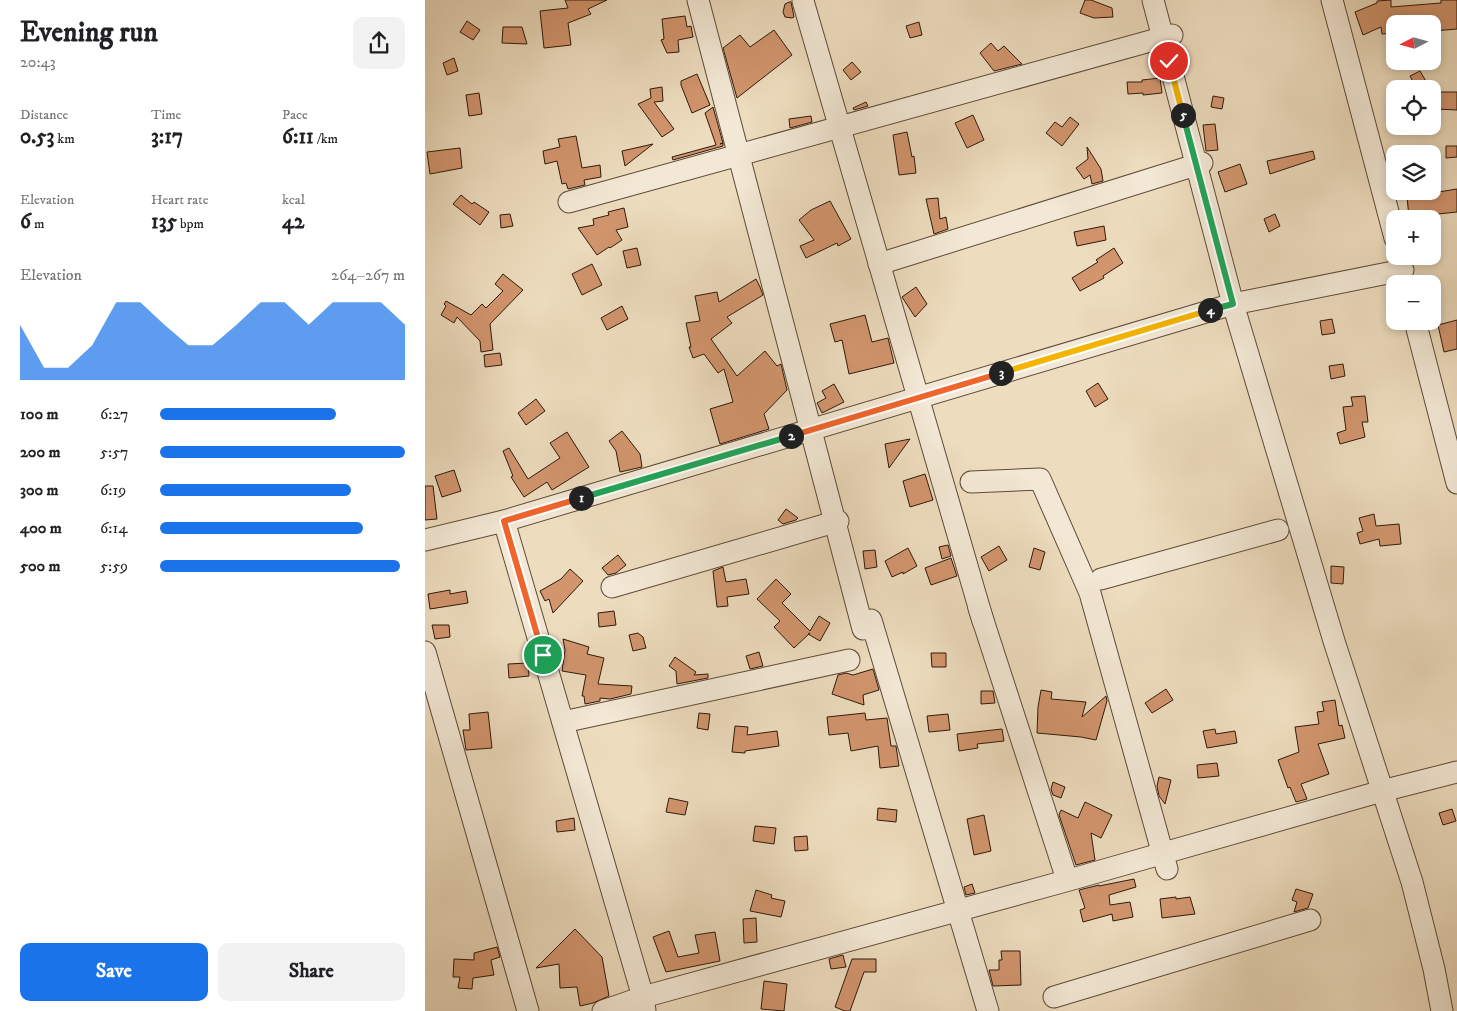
<!DOCTYPE html>
<meta charset="utf-8">
<style>
:root{--surface:#fff;--page:#f2f2f2;--text:#202124;--muted:#757577;--accent:#1a73e8}
body{margin:0;font-family:"IM FELL DW Pica",serif;background:var(--page);color:var(--text);height:100vh;display:flex;flex-direction:column;font-size:19px;white-space:nowrap}
*{box-sizing:border-box;margin:0}
p{font-size:16px;color:var(--muted)}
.icon{flex:none;width:28px;height:28px;fill:none;stroke:currentColor;stroke-width:2;stroke-linecap:round;stroke-linejoin:round}
.map{position:relative;flex:1;overflow:hidden}
.sheet{display:flex;flex-direction:column;background:var(--surface);width:425px}
.sheet>*{flex:none}
.needle{width:32px;rotate:264deg}
.controls{position:absolute;left:961px;top:15px;display:grid;gap:10px}
.controls a{display:grid;place-items:center;width:55px;height:55px;border-radius:10px;background:var(--surface);box-shadow:0 2px 8px #0003;font-size:25px}
.pin{position:absolute;display:grid;place-items:center;width:42px;height:42px;color:#fff;margin:-21px;border:2px solid #fff;border-radius:50%;box-shadow:0 1px 5px #0007}
.km{position:absolute;width:25px;height:25px;margin:-12px;border-radius:50%;background:#222;color:#fff;font-size:14px;line-height:25px;text-align:center}
.round{display:grid;place-items:center;flex:none;width:52px;height:52px;border-radius:10px;background:var(--page)}
.overview{display:flex;align-items:center;justify-content:space-between;height:85px;padding:0 20px}
h1{font-size:28px;font-weight:700;line-height:38px}
.metrics{display:grid;grid-template-columns:repeat(3,1fr);gap:8px;height:85px;padding:5px 20px}
.metrics div{display:grid;align-content:center}
.metrics b{font-size:21px;font-weight:700}
.metrics small{font-size:14px;font-weight:400}
.metrics p{font-size:14px}
.chart{height:140px;padding:10px 20px}
.chart p{display:flex;justify-content:space-between}
.chart svg{width:100%;height:90px;margin-top:5px;fill:var(--accent);opacity:.7}
.button{display:flex;gap:10px;margin-top:auto;padding:10px 20px}
.button a{flex:1;height:58px;border-radius:10px;background:var(--accent);color:#fff;font-size:20px;font-weight:700;line-height:58px;text-align:center}
.button a+a{background:var(--page);color:var(--text)}
ul{padding:0 20px;list-style:none;font-size:16px}
li{display:grid;grid-template-columns:80px 60px 1fr;align-items:center;height:38px}
li i{height:12px;border-radius:6px;background:var(--accent)}
main{display:flex;flex:1;min-height:0}
.map>svg:first-child{display:block}
</style>
<main>
<section class="sheet">
<div class="overview"><div><h1>Evening run</h1><p>20:43</p></div><a class="round"><svg class="icon" aria-label="share" viewBox="0 0 24 24"><path d="M12 15V3M7 8l5-5 5 5M5 13v7h14v-7"/></svg></a></div>
<div class="metrics">
<div><p>Distance</p><b>0.53<small> km</small></b></div>
<div><p>Time</p><b>3:17</b></div>
<div><p>Pace</p><b>6:11<small> /km</small></b></div>
</div>
<div class="metrics">
<div><p>Elevation</p><b>6<small> m</small></b></div>
<div><p>Heart rate</p><b>135<small> bpm</small></b></div>
<div><p>kcal</p><b>42</b></div>
</div>
<div class="chart"><p><span>Elevation</span>264–267 m</p>
<svg viewBox="0 0 160 44" preserveAspectRatio="none"><path d="M0 44V17L10 38L20 38L30 27L40 6L50 6L60 17L70 27L80 27L90 17L100 6L110 6L120 17L130 6L140 6L150 6L160 17V44z"/></svg>
</div>
<ul>
<li><b>100 m</b>6:27<i style="width:72%"></i></li>
<li><b>200 m</b>5:57<i style="width:100%"></i></li>
<li><b>300 m</b>6:19<i style="width:78%"></i></li>
<li><b>400 m</b>6:14<i style="width:83%"></i></li>
<li><b>500 m</b>5:59<i style="width:98%"></i></li>
</ul>
<div class="button"><a>Save</a><a>Share</a></div>
</section>
<div class="map">
<svg width="1032" height="1011" viewBox="0 0 1032 1011">
<rect width="100%" height="100%" fill="#eddcbe"/>
<filter id="stains"><feTurbulence type="fractalNoise" baseFrequency=".004" numOctaves="4"/><feColorMatrix values="0 0 0 0 .2 0 0 0 0 .09 0 0 0 0 .02 0 0 0 .5 -.17"/></filter>
<radialGradient id="worn" r=".72"><stop offset=".6" stop-color="#630" stop-opacity="0"/><stop offset="1" stop-color="#630" stop-opacity=".3"/></radialGradient>
<g fill="#d2956e" stroke="#2e190c">
<path d="M140 0H182L163 9 166 14 143 23 146 45 119 48 115 11 143 8Z"/>
<path d="M660 0H666L687 8 688 17 669 18 655 13Z"/>
<path d="M966 0V7L1016 3V0H1032V29L1008 31V24H969V33L957 34 956 27 938 35 930 12 952 3V1Z"/>
<path d="M364 2H366L369 17 367 18 360 17 358 12 360 4Z"/>
<path d="M260 16 262 27 266 26 268 37 253 40 254 52 242 53 236 40 239 39 237 19Z"/>
<path d="M42 21 55 30 48 40 35 32Z"/>
<path d="M494 22 497 35 485 38 481 26Z"/>
<path d="M78 27H97L102 44 77 43Z"/>
<path d="M349 30 367 55 312 98 298 48 315 35 325 47Z"/>
<path d="M566 43 573 51 579 46 597 64 569 71 555 53Z"/>
<path d="M29 58 33 71 22 75 18 63Z"/>
<path d="M427 62 436 72 426 80 418 70Z"/>
<path d="M995 71 1002 83 992 89 985 76Z"/>
<path d="M272 74 285 105 267 113 256 85V81Z"/>
<path d="M735 78 737 93 718 95V93L703 94 702 82H717V80Z"/>
<path d="M237 87 238 101 229 102 249 129 237 137 213 104 226 98 225 89Z"/>
<path d="M1011 92H1032V110L1011 109Z"/>
<path d="M54 93 57 114 44 116 41 95Z"/>
<path d="M788 96 799 98 797 109 786 107Z"/>
<path d="M441 102 443 106 429 110 428 108Z"/>
<path d="M288 107 298 143 295 144 298 143V146L248 160 247 157 291 145 280 113Z"/>
<path d="M548 115 559 140 542 148 530 123Z"/>
<path d="M386 116 387 122 365 128 364 119Z"/>
<path d="M645 117 654 124 637 146 621 133 630 122 637 127Z"/>
<path d="M790 124 793 150 781 151 778 125Z"/>
<path d="M482 132 487 157 489 156 491 173 474 175 468 135Z"/>
<path d="M151 136 157 168 175 165 176 177 159 180 160 185 143 189 141 183 137 184 132 161 120 164 118 151 135 147 133 139Z"/>
<path d="M228 144 200 166 197 151Z"/>
<path d="M1021 146H1032V157L1021 158Z"/>
<path d="M662 147 676 169 678 181 667 184 665 175 659 179 651 168 663 159Z"/>
<path d="M35 148 37 168 5 174 2 152Z"/>
<path d="M888 151 890 159 845 174 842 161Z"/>
<path d="M815 164 822 184 800 192 793 172Z"/>
<path d="M1032 189V212L984 217 982 197Z"/>
<path d="M36 195 47 204 49 202 64 212 55 225 28 204Z"/>
<path d="M513 198 515 219 521 217 523 229 509 234 501 199Z"/>
<path d="M405 201 426 239 413 246 412 243 381 258 375 246 389 240 374 220 386 210Z"/>
<path d="M199 208 203 227 191 230 197 240 185 248 184 247 172 255 153 228 169 225 168 219 184 215 183 212Z"/>
<path d="M85 214 88 226 76 228 75 215Z"/>
<path d="M850 214 855 226 844 232 839 219Z"/>
<path d="M679 226 681 240 652 246 649 232Z"/>
<path d="M212 248 216 265 202 268 198 251Z"/>
<path d="M689 248 698 263 678 276 679 278 655 291 647 278 673 262 671 260Z"/>
<path d="M167 264 177 285 157 295 147 274Z"/>
<path d="M78 274 98 290 65 324 68 350 56 352 55 341 32 317 29 323 16 315 21 306 19 304 21 301 46 315 57 304 61 308 78 291 70 284Z"/>
<path d="M331 279 335 287 338 295 302 317 307 323 286 339 312 376 340 351 352 366 356 364 362 390 339 414 344 429 295 444 285 409 308 402 299 369 293 373 279 354 268 358 264 347H266L261 323 275 321 270 296 292 292 294 302Z"/>
<path d="M491 287 502 304 490 317 477 297Z"/>
<path d="M197 306 203 319 182 330 176 318Z"/>
<path d="M440 315 447 342 463 338 469 363 424 374 417 340 410 342 405 324Z"/>
<path d="M907 319 910 333 897 335 895 321Z"/>
<path d="M1032 320V349L1019 352 1013 325Z"/>
<path d="M75 353 77 365 60 367 59 355Z"/>
<path d="M918 364 920 376 906 379 904 366Z"/>
<path d="M673 383 683 399 670 407 661 391Z"/>
<path d="M409 384 419 402 397 413 392 403 401 398 397 391Z"/>
<path d="M940 396 943 422H937L940 437 915 444 912 433 921 430 918 407 928 406 926 397Z"/>
<path d="M111 399 120 411 101 425 93 413Z"/>
<path d="M197 431 215 454 217 467 195 472 191 451 184 441Z"/>
<path d="M142 432 164 467 127 490 122 482 99 497 86 477 88 476 78 451 84 448 103 479 135 458 125 443Z"/>
<path d="M485 439 464 468 460 444Z"/>
<path d="M29 470 36 491 17 497 10 476Z"/>
<path d="M500 474 508 500 485 507 478 481Z"/>
<path d="M0 486H8L12 519 0 520Z"/>
<path d="M361 509 373 518 371 520 358 524 353 520Z"/>
<path d="M949 514 951 526 974 524 976 544 955 546 954 539 935 544 932 533 938 531 934 518Z"/>
<path d="M523 545 526 556 517 559 514 547Z"/>
<path d="M574 546 582 560 564 571 556 557Z"/>
<path d="M483 548 492 566 478 574V572L467 577 460 561Z"/>
<path d="M609 548 620 552 615 570 604 567Z"/>
<path d="M450 550 452 567 440 569 438 551Z"/>
<path d="M193 555 201 565 191 573 183 575 177 568Z"/>
<path d="M526 558 532 576 506 585 500 568Z"/>
<path d="M906 566 919 567 918 584 906 583Z"/>
<path d="M298 567 301 582 321 579 324 594 302 597 303 606 292 607 288 571Z"/>
<path d="M145 569 158 581 128 613 124 599 120 601 115 591 136 579Z"/>
<path d="M351 579 366 594 357 603 385 631 394 616 405 623 395 641 383 634 385 633 369 648 349 627 355 621 332 599Z"/>
<path d="M25 590V594L41 591 43 603 5 609 3 594Z"/>
<path d="M189 611 191 625 174 627 173 613Z"/>
<path d="M7 625H24L25 637 10 639Z"/>
<path d="M213 633 218 637 221 648 208 651 204 635Z"/>
<path d="M138 639 164 647 162 654 179 658 173 684 207 686 206 694 185 699 175 698V701L160 704 159 696H157L161 675 137 671 140 650Z"/>
<path d="M334 652 338 666 325 669 321 656Z"/>
<path d="M506 653H521V667H507Z"/>
<path d="M250 657 271 672 269 675 283 674V678L252 684 251 671 244 666Z"/>
<path d="M103 663 104 676 84 678 83 664Z"/>
<path d="M448 669 454 690 438 695 439 705 407 694 413 675 421 673 428 675Z"/>
<path d="M741 689 748 700 727 713 720 703Z"/>
<path d="M616 690 627 692 626 699 661 702 657 717 681 696 682 701 671 740 656 737 612 733 613 707Z"/>
<path d="M556 691H568L570 703 556 704Z"/>
<path d="M910 700 914 726 917 725 920 738 893 744 904 774 876 784 882 799 871 802 865 787 863 788 853 760 874 752 870 727 894 724 892 712 899 711 897 702Z"/>
<path d="M63 712 67 748 41 750 38 730H45L44 714Z"/>
<path d="M274 713 285 714 283 730 272 728Z"/>
<path d="M440 713 441 720 462 718 466 746H471L474 766 455 768 453 746 426 751 423 733 404 735 402 717Z"/>
<path d="M523 714 525 730 504 732 502 716Z"/>
<path d="M310 726 323 727 322 735 352 731 354 746 320 751V753L307 752Z"/>
<path d="M577 729 579 741 552 744 553 748 534 751 532 734Z"/>
<path d="M790 729 791 734 810 731 812 743 782 748 778 731Z"/>
<path d="M792 763 794 776 773 778 772 765Z"/>
<path d="M734 777 746 780 740 804 734 796 732 786Z"/>
<path d="M628 782 640 787 636 798 628 795 626 789Z"/>
<path d="M244 798 263 802 260 815 241 812Z"/>
<path d="M660 802 687 815 676 838 666 833 670 860 651 865 634 815 636 810 653 818Z"/>
<path d="M453 808 472 810 471 822 452 820Z"/>
<path d="M1027 809 1031 821 1018 825 1014 813Z"/>
<path d="M559 815 566 851 549 855 542 819Z"/>
<path d="M149 818 150 830 132 832 131 821Z"/>
<path d="M330 826 351 828 349 844 328 841Z"/>
<path d="M382 836 383 850 370 851 369 837Z"/>
<path d="M709 879 711 887 684 895 685 905 705 902 708 917 688 921 687 914 658 922 655 910 660 908 654 890 674 885V886Z"/>
<path d="M547 884 550 893 541 895 539 887Z"/>
<path d="M871 889 888 894 883 908 869 912 872 902 867 900Z"/>
<path d="M331 890 347 895 346 898 360 901 356 917 325 911Z"/>
<path d="M751 897V899L765 897 770 914 737 918 735 899Z"/>
<path d="M331 918 332 942 319 943 318 919Z"/>
<path d="M150 929 177 957 184 996 168 1003 155 1006 152 987 135 988 134 964 111 968Z"/>
<path d="M244 931 253 957 274 953 270 935 290 932 295 961 241 972 228 937Z"/>
<path d="M72 947 75 957 66 960 69 975 48 978 47 989 33 988 35 977H28L29 959 49 960V953Z"/>
<path d="M576 951H595L596 985 568 986 564 970H574V960H577Z"/>
<path d="M418 955 421 967 406 969 404 959Z"/>
<path d="M427 959H451V972H439L425 1011H420L410 1007Z"/>
<path d="M339 981 362 984 359 1011 336 1009Z"/>
</g>
<g fill="none" stroke-linecap="round" stroke-linejoin="round">
<g stroke="#5e4a38" stroke-width="23">
<g id="minor">
<path d="M273 0 438 629"/>
<path d="M728 0 808 304 909 641 987 882 1009 969 1017 1011"/>
<path d="M907 0 970 238"/>
<path d="M378 1 558 621"/>
<path d="M144 202 747 35"/>
<path d="M454 264 777 163"/>
<path d="M990 321 1032 483"/>
<path d="M546 482 615 479 665 593 742 869"/>
<path d="M79 521 218 997 220 1011"/>
<path d="M0 540 79 521 808 304 978 270"/>
<path d="M676 579 853 530"/>
<path d="M187 587 413 521"/>
<path d="M554 608 639 870"/>
<path d="M446 620 563 1011"/>
<path d="M0 652 103 1011"/>
<path d="M138 722 424 660"/>
<path d="M629 997 885 920"/>
<path d="M178 1011 218 997 644 880 957 791 1032 772"/>
</g>
</g>
<use href="#minor" stroke="#f3e8d5" stroke-width="21"/>
</g>
<g fill="none" stroke-linecap="round" stroke-linejoin="round">
<g stroke="#fff" stroke-width="10">
<path id="split-1" d="M118 655 79 521 156 498"/>
</g>
<g stroke="#fff" stroke-width="10">
<path id="split-2" d="M156 498 366 436"/>
</g>
<g stroke="#fff" stroke-width="10">
<path id="split-3" d="M366 436 576 373"/>
</g>
<g stroke="#fff" stroke-width="10">
<path id="split-4" d="M576 373 785 310"/>
</g>
<g stroke="#fff" stroke-width="10">
<path id="split-5" d="M758 115 808 304 785 310"/>
</g>
<g stroke="#fff" stroke-width="10">
<path id="split-6" d="M744 61 758 115"/>
</g>
<use href="#split-1" stroke="#f0652b" stroke-width="6"/>
<use href="#split-2" stroke="#22a559" stroke-width="6"/>
<use href="#split-3" stroke="#f0652b" stroke-width="6"/>
<use href="#split-4" stroke="#f5b400" stroke-width="6"/>
<use href="#split-5" stroke="#22a559" stroke-width="6"/>
<use href="#split-6" stroke="#f5b400" stroke-width="6"/>
</g>
<rect width="100%" height="100%" filter="url(#stains)"/>
<rect width="100%" height="100%" fill="url(#worn)"/>
</svg>
<div class="controls">
<a><svg class="needle" viewBox="-14 -14 28 28"><path d="M0-13l5 13h-10z" fill="#e53935"/><path d="M0 13l5-13h-10z" fill="#757577"/></svg></a>
<a><svg class="icon" aria-label="locate" viewBox="0 0 24 24"><circle cx="12" cy="12" r="6"/><path d="M12 2v4M12 18v4M2 12h4M18 12h4"/></svg></a>
<a><svg class="icon" aria-label="layers" viewBox="0 0 24 24"><path d="M12 4l9 5-9 5-9-5zM3 14l9 5 9-5"/></svg></a>
<a>+</a>
<a>−</a>
</div>
<div class="pin" style="left:118px;top:655px;background:#1e9e55"><svg class="icon" aria-label="arrive" viewBox="0 0 24 24"><path d="M6 21V4h12l-3 4 3 4H6"/></svg></div>
<div class="pin" style="left:744px;top:61px;background:#d93025"><svg class="icon" aria-label="check" viewBox="0 0 24 24"><path d="M5 12l5 5 9-10"/></svg></div>
<b class="km" style="left:156px;top:498px">1</b>
<b class="km" style="left:366px;top:436px">2</b>
<b class="km" style="left:576px;top:373px">3</b>
<b class="km" style="left:785px;top:310px">4</b>
<b class="km" style="left:758px;top:115px">5</b>
</div>
</main>
